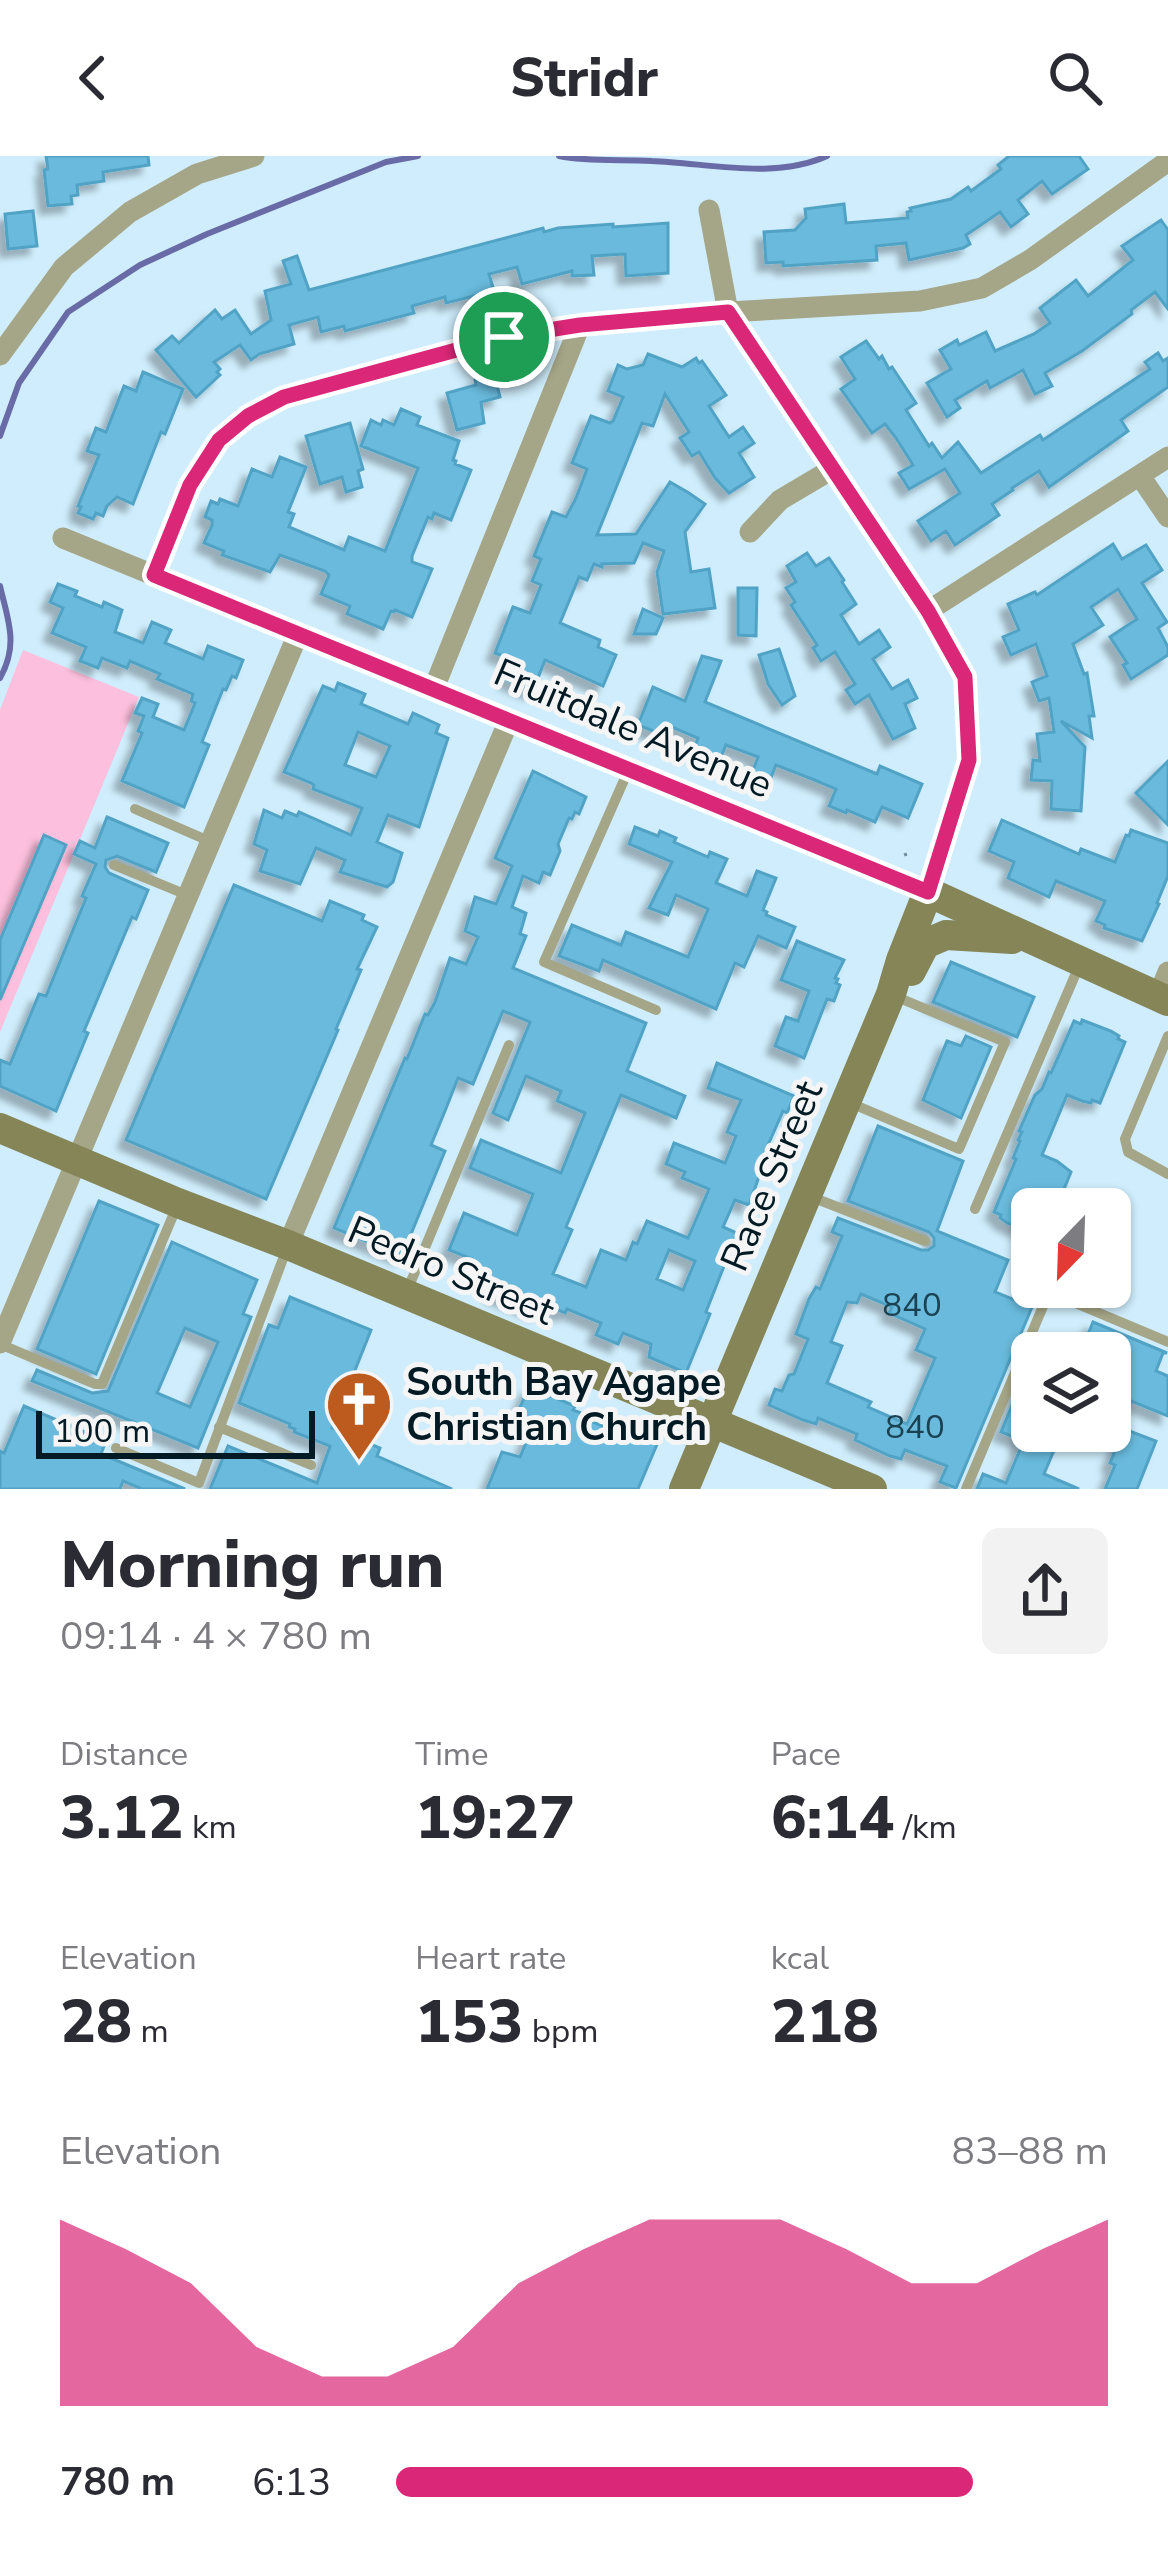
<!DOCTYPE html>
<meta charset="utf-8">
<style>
:root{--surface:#fff;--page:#f2f2f3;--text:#2b2b33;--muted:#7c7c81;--accent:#db2777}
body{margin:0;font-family:"Nunito Sans",sans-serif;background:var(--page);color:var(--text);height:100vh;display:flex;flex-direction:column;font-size:45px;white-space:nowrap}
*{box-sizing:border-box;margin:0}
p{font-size:39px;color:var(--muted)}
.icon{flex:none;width:66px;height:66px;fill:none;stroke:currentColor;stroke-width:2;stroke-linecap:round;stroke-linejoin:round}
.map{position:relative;height:1333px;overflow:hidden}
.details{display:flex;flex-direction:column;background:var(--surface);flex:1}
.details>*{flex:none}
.needle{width:78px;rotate:203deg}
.tools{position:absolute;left:1011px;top:1032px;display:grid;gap:24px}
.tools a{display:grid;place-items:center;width:120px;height:120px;border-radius:18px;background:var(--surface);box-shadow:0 3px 9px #0004;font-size:60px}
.scale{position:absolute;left:36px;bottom:30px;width:279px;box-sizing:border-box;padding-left:12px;border:6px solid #011a24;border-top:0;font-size:33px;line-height:42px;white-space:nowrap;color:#011a24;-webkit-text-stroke:9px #f5f5f5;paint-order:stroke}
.pin{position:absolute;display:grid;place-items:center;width:102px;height:102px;color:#fff;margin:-51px;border:6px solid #fff;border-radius:50%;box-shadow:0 3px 12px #0007}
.round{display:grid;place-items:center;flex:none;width:126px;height:126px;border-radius:18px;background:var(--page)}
.headline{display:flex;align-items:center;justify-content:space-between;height:204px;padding:0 60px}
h1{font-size:66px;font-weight:800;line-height:90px}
.figures{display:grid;grid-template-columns:repeat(3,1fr);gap:18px;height:204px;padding:12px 60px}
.figures div{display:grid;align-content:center}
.figures b{font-size:60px;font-weight:800}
.figures small{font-size:33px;font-weight:400}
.figures p{font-size:33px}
.chart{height:336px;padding:24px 60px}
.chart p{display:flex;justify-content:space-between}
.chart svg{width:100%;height:216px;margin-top:12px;fill:var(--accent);opacity:.7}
ul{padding:0 60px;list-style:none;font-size:39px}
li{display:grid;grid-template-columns:192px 144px 1fr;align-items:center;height:90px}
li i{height:30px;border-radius:15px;background:var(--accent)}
header{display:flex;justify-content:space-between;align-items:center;height:156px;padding:0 60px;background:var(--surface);font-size:54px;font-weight:800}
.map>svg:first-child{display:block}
</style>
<header><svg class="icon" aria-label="back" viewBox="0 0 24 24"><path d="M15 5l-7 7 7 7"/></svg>Stridr<svg class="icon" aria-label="search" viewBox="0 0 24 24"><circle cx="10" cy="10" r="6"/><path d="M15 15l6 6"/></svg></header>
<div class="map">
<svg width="1168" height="1333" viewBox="0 0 1168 1333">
<defs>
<filter id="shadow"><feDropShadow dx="-8" dy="8" stdDeviation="3" flood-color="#0004"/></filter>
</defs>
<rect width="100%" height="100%" fill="#cfedfc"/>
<path fill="#fcbfdd" d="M23 494 139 541 0 876V554Z"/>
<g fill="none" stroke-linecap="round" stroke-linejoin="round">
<g stroke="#696ba6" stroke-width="6">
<path d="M559 0C589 6 621 3 652 5 708 7 774 24 827 0"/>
<path d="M0 280 19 227 68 156 140 109 207 78 386 6 418 0"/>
<path d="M0 430C8 465 19 488 0 522"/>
</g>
</g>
<g fill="#69badd" stroke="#51a3c5" stroke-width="3" fill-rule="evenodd" filter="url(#shadow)">
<path d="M46 0H148L149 9 103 16 104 25 77 29 78 39 71 40 72 48 48 50 44 14 48 13Z"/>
<path d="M1009 0H1079L1088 13 1052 38 1042 25 1018 44 1028 58 1011 71 1000 56 966 79 970 88 963 92 909 104 906 87 876 90 877 104 783 110V106L766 107 764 76 795 74 806 62 805 53 844 48 846 67 908 62 907 56 911 55 910 52 951 43 968 31 971 35 1001 13 998 9Z"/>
<path d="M33 55 37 90 8 93 5 58Z"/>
<path d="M1161 64 1168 74V153L1155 136 1131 154 1132 158 1082 195 1045 217 1052 230 1035 238 1023 214 990 232 987 225 955 244 960 252 947 261 927 227 951 213 940 194 957 184 959 189 986 176 995 195 1034 178 1050 167 1040 152 1076 124 1088 140 1133 104 1122 90Z"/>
<path d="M668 67V117L626 120 625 98 592 100 594 119 572 120V115L522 128 517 111 489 118 494 135 446 147 445 141 412 150 414 157 345 175 344 170 321 176 318 161 289 169 294 188 259 198 251 204 240 189 214 206 220 213 217 216 220 219 196 241 156 194 172 180 179 187 215 154 222 163 235 154 251 178 271 164 265 135 291 128 283 105 297 100 309 134 543 72 544 76 558 72 613 68V71Z"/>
<path d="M866 185 879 203 882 200 889 213 892 211 916 247 906 254 929 290 932 287 942 302 958 286 981 317 1040 279 1043 284 1150 213 1145 206 1158 197 1163 205 1168 202V231L1121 264 1128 275 1049 331 1039 315 1012 332 1013 334 992 348 999 359 955 389 946 375 931 385 918 365 960 337 945 313 909 333 899 317 913 309 896 282 885 268 872 277 841 233 855 223 841 201Z"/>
<path d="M648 198 682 211 696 202 699 207 702 205 726 239 709 250 729 281 743 271 754 287 739 297 754 321 729 337 715 322 699 296 692 300 680 282 689 276 665 238 653 270 642 267 597 379 636 378 670 326 689 337 705 348 685 376 691 416 709 413 715 452 663 458 657 416 664 395 643 387 634 407 602 408V411L594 408 587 424 579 421 560 467 600 484 598 491 616 499 603 530 545 504 533 535 507 524 514 504 495 497 513 451 530 457 541 429 532 425 541 403 534 400 552 356 566 361 576 342 587 313 572 307 591 260 610 267 613 265 623 241 608 235 618 209 627 213 643 209Z"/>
<path d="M143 216 183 233 165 278 161 276 133 348 117 341 107 350 103 360 96 357 93 363 78 357 81 351 78 350 99 299 87 295 96 272 106 276 124 230 136 235Z"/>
<path d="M494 218 500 241 481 246 484 267 457 274 447 237 476 229 475 224Z"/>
<path d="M401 253 420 261 417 269 459 285 453 304 456 305 455 308 471 314 451 364 434 357 432 363 428 361 412 400V406L432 413 412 461 395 454 394 456 391 455 383 473 347 458 350 450 321 438 329 419 325 415 280 399 270 416 222 399 224 395 204 387 212 369V364L205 361 211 345 218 348 220 343 238 350 252 313 272 321 280 301 306 311 288 356 294 358 289 371 344 394 349 381 385 395 418 312 361 290 371 264 381 269 383 264 394 269Z"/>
<path d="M350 267 363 313 358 315 362 331 346 336 342 321 320 328 306 280Z"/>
<path d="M1113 388 1122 403 1146 389 1162 414 1142 427 1167 466 1158 472 1168 491V499L1131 523 1123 509 1127 507 1110 481 1137 463 1118 433 1091 451 1103 469 1073 488 1084 518 1087 517 1094 560H1089L1092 582 1061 565 1085 591 1081 655 1051 653 1052 625 1031 624 1033 604 1040 605 1037 578 1054 576 1049 542 1039 545 1032 526 1047 520 1036 488 1011 499 1003 481 1019 474 1008 448 1035 436 1037 439Z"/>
<path d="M807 397 816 410 829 402 844 424 842 426 856 448 841 459 859 488 879 474 890 491 873 503 892 533 908 524 917 542 905 548 915 572 893 583 869 539 855 548 846 534 855 528 835 496 821 505 813 492 817 489 791 449 795 446 786 432 796 426 787 410Z"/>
<path d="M58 428 77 435 75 440 102 451 104 446 122 454 115 476 143 487 152 466 171 474 165 487 203 503 208 490 243 504 236 522 232 520 226 534 223 533 202 586 209 589 184 651 122 625 142 577 138 575 144 560 135 557 142 542 158 548 153 561 184 574 195 547 191 545 193 538 157 523 160 518 130 505 127 512 102 502 98 512 80 505 86 491 52 477 63 452 50 446Z"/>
<path d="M738 432H757L756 480 738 479Z"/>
<path d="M643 453 663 462 656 478H634Z"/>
<path d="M779 493 795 540 782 549 768 528 759 499Z"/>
<path d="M702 500 721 505 705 546 877 618 880 610 922 628 908 662 882 651 875 666 847 654 846 657 829 650 836 633 812 623 776 609 770 624 752 617 758 601 726 589 720 603 694 593 698 582 667 569 663 579 638 569 653 531 685 545Z"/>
<path d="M338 527 365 538 361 548 408 568 413 557 439 569 436 577 448 582 419 671 388 659 377 686 402 697 393 726 387 731 340 716 345 704 316 692 300 728 260 715 267 694 254 688 264 654 282 662 285 655 297 660 299 656 351 679 362 652 313 633 314 629 311 627 284 616 323 530 335 535ZM358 576 390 590 376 621 345 609Z"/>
<path d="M1168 605V669L1136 637Z"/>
<path d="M533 615 586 641 579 658 575 656 572 663 569 662 558 688 560 695 550 719 543 716 539 727 523 720 512 751 526 757 520 778 526 780 513 812 646 867 627 915 685 940 676 962 621 939 566 1071 572 1074 553 1118 586 1131 601 1094 626 1104 633 1086 637 1088 647 1065 688 1082 709 1033 682 1022 685 1016 666 1008 674 987 725 1007 736 980 727 976 741 944 708 932 717 907 794 940 787 957 783 955 761 1005 764 1006 761 1015 749 1049 735 1044 723 1071 737 1077 706 1156 710 1158 686 1217 649 1201 651 1188 623 1177 618 1188 596 1179 601 1167 567 1153 565 1157 541 1146 538 1155 492 1137 497 1124 469 1113 472 1103 449 1094 464 1057 517 1079 533 1038 470 1012 481 984 561 1017 585 957 557 945 561 935 526 920 508 964 493 957 530 866 503 855 473 928 458 922 445 955 431 989 445 995 402 1100 334 1072 405 902 407 903 425 858 428 859 435 846 450 802 466 808 478 781 465 775 475 741 496 748 512 710 495 702ZM669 1094 695 1105 683 1134 657 1123Z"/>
<path d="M107 661 168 687 156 716 117 700 106 704 105 711 109 717 148 734 136 763 132 761 84 875 88 877 56 955 0 930V904L10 908 39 838 46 840 86 742 82 740 96 708 74 698 80 685 95 692Z"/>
<path d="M1002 664 1079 698 1081 693 1115 706 1126 679 1129 680 1131 674 1168 687V720L1157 747 1159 748 1142 785 1104 772 1105 769 1096 765 1105 745 1056 725 1049 741 1008 722 1014 706 989 695Z"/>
<path d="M635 671 658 680 660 675 676 682 674 686 708 701 710 696 727 703 716 727 747 740 757 715 776 722 763 754 767 756 766 759 795 771 786 792 758 780 744 811 735 807 716 853 603 804 599 815 559 800 572 769 621 789 626 776 688 801 708 753 676 739 668 759 649 752 672 706 629 688Z"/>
<path d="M44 679 66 689 0 844V784Z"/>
<path d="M234 729 322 765 330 745 364 759 362 764 377 771 357 813 361 814 336 873 338 874 266 1043 126 984Z"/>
<path d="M797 785 844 804 835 822 838 823 836 827 840 829 834 845 827 843 804 902 775 890 786 861 798 865 809 835 781 824Z"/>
<path d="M951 806 1034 841 1017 881 933 846Z"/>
<path d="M1082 864 1111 875 1119 880 1118 883 1125 886 1100 947 1092 944 1091 947 1082 945 1067 939 1042 999 1057 1005 1071 1016 1062 1038 1055 1035 1047 1053H1032V1076L1028 1075 1007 1067 1000 1062 1001 1059 994 1056 1016 1003 1013 1002 1020 985 1018 984 1022 976 1019 975 1035 939 1042 933 1049 916 1051 917 1074 865 1081 868Z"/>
<path d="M966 880 991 891 961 962 923 944 947 885 961 890Z"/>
<path d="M878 970 963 1005 937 1075 1008 1104 995 1136 1032 1151 956 1332 940 1326 947 1310 905 1294 901 1303 890 1300 855 1284 857 1278 818 1262 816 1268 803 1264 769 1249 775 1233 782 1235 789 1219 794 1218 808 1183 796 1178 809 1143 816 1131 820 1133 842 1080 832 1076 838 1062 921 1094H928L934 1090V1082L929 1076 848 1045ZM861 1138 892 1151 889 1157 925 1173 916 1194 935 1202 907 1268 868 1251 871 1246 827 1227 842 1190 831 1186 847 1146 857 1147Z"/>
<path d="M99 1045 158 1069 96 1218 37 1193Z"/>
<path d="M172 1086 257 1124 243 1158 251 1161 198 1292 32 1225 37 1214 92 1237 108 1235ZM185 1172 218 1186 190 1251 157 1237Z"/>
<path d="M290 1141 371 1174 332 1272 380 1292 377 1300 452 1333H210L228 1290 317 1327 330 1290 294 1276 295 1273 289 1271 290 1268 239 1247 269 1169 278 1172Z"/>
<path d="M1093 1166 1167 1197H1163L1156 1215 1168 1220V1260L1131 1245 1127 1255 1110 1248V1239L1127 1197H1034L1042 1178 1081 1195Z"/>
<path d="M1032 1201V1275H1048L1060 1280 1044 1318 1079 1333H977L983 1318 1006 1327 1021 1291 1018 1290 1021 1284 1001 1276Z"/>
<path d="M529 1231 575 1250 573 1254 594 1262 593 1266 637 1284 640 1278 658 1286 638 1333H487L502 1296 520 1301 534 1267 517 1258Z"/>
<path d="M24 1250 106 1285 101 1298 185 1333H142L123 1325 120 1333H0V1295L4 1297Z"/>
<path d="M1124 1273 1156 1285 1137 1333H1105L1115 1309 1110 1307Z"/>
</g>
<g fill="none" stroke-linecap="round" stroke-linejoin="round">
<path stroke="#738f9b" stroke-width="3" stroke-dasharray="6 9" stroke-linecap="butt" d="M905 697 906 700"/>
<g stroke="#a5a687" stroke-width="10">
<path d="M628 615 544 806 656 854"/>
<path d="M135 653 209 685"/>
<path d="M114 709 187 739"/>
<path d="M1168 880 1125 983 1128 996 1168 1018"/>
<path d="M848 946 959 993 1005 886 892 839"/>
<path d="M809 1040 925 1085"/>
<path d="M975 1053 1079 810"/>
<path d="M407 1135 509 889"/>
<path d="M0 1188 95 1228H102L177 1050"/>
<path d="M219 1271 311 1309"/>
<path d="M116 1292 199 1327 287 1092"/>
<path d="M966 1333 1049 1136 1168 1186"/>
</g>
<g stroke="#a5a687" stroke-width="21">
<path d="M0 199 64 111 130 56 197 18 254 0"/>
<path d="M1140 320 1168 361"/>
<path d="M750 376 780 344 834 312"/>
<path d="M63 382 928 736 969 605 965 521 928 455 728 156 709 54"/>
<path d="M154 419 189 329 219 284 248 260 284 240 504 181 580 169 728 156 920 145 982 132 1030 104 1168 5"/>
<path d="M928 455 1168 301"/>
<path d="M434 532 580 169"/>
<path d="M1158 841 1168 816"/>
<path d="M288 1089 509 564"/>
<path d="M0 1187 298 478"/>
</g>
<g stroke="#858558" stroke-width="30">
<path d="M911 815 925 788 946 779 1012 783"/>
<path d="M0 972 178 1047 288 1089 872 1333"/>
<path d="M684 1333 891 838 901 804 928 736 1168 845"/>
</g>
</g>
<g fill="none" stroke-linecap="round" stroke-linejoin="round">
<g stroke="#fff" stroke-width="24">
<path id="route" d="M728 156 928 455 965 521 969 604 928 736 154 419 190 329 219 284 248 260 284 241 504 181 580 169Z"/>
</g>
<use href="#route" stroke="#db2777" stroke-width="15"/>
</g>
<defs>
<g id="church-pin" transform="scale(3.45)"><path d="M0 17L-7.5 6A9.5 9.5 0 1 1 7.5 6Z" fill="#bd5b1e" stroke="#f5f5f5"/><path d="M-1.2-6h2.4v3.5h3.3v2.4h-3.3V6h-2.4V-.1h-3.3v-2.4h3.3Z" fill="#fff"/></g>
</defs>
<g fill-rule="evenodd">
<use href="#church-pin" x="359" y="1248"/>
</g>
<g text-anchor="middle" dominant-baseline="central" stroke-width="10" stroke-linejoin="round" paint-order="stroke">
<g font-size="33" fill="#1b4252">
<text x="912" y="1149">840</text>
<text x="915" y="1271">840</text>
</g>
<g font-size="39" fill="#011a24" stroke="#f5f5f5">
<text transform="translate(633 573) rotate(23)">Fruitdale Avenue</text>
<text transform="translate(772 1020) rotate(-67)">Race Street</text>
<text transform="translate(451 1115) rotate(23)">Pedro Street</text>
</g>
<g font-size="39" font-weight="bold" fill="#011a24" stroke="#f5f5f5" text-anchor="start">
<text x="406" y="1226">South Bay Agape<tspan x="406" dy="45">Christian Church</tspan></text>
</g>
</g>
</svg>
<div class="tools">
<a><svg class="needle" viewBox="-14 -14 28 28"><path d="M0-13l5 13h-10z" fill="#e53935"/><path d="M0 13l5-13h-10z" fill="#7c7c81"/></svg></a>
<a><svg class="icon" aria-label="layers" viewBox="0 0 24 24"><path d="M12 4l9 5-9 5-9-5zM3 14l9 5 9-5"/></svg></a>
</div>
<div class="scale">100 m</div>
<div class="pin" style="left:504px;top:181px;background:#1e9e55"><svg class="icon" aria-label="arrive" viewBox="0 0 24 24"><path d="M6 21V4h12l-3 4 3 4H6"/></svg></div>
</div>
<section class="details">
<div class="headline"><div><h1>Morning run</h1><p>09:14 · 4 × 780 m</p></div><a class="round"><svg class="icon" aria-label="share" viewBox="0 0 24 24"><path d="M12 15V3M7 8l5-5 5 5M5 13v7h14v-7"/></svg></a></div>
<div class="figures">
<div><p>Distance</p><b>3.12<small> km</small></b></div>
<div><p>Time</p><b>19:27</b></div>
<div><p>Pace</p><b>6:14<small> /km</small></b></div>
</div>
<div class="figures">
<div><p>Elevation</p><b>28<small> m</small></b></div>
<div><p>Heart rate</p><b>153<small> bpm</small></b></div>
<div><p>kcal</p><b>218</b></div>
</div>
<div class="chart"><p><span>Elevation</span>83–88 m</p>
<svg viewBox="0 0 160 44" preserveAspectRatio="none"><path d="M0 44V6L10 12L20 19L30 32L40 38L50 38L60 32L70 19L80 12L90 6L100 6L110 6L120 12L130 19L140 19L150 12L160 6V44z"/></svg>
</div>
<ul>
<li><b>780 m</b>6:13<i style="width:81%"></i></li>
</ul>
</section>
